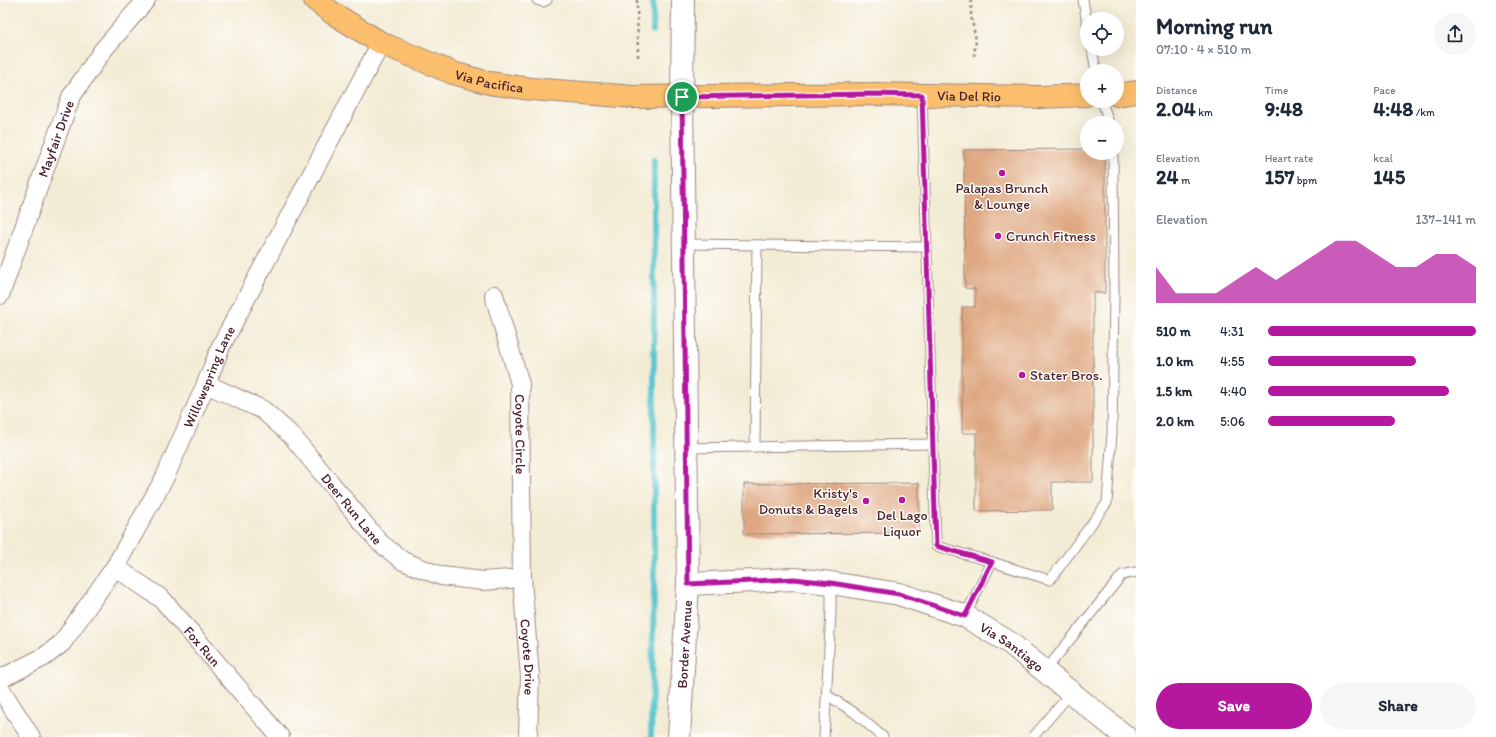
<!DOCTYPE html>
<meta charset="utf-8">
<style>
:root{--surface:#fff;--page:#f6f6f7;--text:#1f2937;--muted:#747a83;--accent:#b5179e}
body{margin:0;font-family:Itim,sans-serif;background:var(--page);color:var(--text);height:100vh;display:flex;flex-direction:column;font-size:15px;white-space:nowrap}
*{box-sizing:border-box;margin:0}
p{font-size:13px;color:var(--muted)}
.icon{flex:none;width:22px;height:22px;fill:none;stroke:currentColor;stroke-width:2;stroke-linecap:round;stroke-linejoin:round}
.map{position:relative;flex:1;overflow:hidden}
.panel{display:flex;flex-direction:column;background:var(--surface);width:360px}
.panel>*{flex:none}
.tools{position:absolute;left:1080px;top:12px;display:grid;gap:8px}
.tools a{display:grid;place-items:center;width:44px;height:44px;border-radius:50%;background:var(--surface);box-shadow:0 4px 16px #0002;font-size:20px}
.pin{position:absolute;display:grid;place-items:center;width:34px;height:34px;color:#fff;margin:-17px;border:2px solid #fff;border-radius:50%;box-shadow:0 1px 4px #0007}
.round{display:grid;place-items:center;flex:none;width:42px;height:42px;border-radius:21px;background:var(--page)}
.overview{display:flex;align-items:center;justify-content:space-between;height:68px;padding:0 20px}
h1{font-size:22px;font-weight:800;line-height:30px}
.figures{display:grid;grid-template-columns:repeat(3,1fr);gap:6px;height:68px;padding:4px 20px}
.figures div{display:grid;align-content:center}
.figures b{font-size:20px;font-weight:800}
.figures small{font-size:11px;font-weight:400}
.figures p{font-size:11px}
.chart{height:112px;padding:8px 20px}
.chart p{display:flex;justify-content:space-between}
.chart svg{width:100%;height:72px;margin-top:4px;fill:var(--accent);opacity:.7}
.cta{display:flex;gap:8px;margin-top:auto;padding:8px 20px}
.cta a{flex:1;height:46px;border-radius:24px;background:var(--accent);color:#fff;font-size:16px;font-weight:800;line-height:46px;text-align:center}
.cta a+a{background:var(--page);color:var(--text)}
ul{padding:0 20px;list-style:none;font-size:13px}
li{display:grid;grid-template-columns:64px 48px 1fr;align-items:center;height:30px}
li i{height:10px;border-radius:5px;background:var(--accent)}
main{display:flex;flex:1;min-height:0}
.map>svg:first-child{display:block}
</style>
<main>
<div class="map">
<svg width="1136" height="737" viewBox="0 0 1136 737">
<rect width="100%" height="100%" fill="#fdfcf7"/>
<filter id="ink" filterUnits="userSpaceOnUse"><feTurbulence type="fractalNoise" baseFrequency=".025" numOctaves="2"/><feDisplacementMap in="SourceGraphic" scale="8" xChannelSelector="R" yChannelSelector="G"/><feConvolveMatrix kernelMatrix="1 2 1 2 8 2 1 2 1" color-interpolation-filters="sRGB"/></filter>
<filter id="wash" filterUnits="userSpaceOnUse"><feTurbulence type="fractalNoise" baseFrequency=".012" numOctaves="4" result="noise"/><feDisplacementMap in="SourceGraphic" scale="16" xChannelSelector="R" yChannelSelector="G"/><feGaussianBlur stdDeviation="0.9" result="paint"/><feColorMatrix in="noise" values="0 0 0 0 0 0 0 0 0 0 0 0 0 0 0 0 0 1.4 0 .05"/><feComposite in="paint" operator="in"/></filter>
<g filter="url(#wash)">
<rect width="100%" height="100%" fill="#f3ecd5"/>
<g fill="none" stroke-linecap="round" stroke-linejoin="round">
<g stroke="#5ac7d0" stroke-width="6">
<path d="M653 31V0"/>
<path d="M651 737 654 586V160"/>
</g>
</g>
<g id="blocks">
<g fill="#dfa781">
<path d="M1087 149V153H1105V293H1093V482H1052V510L976 511V433H962V307H975V289L965 288 964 150Z"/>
<path d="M919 483V533L744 534V484Z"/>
</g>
</g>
</g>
<g filter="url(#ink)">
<use href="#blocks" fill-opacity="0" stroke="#9e8680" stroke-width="1"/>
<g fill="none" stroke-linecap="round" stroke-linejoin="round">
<g stroke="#9e8680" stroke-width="11">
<g id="service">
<path d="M537 0 543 2 547 0"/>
<path d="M1083 0 1087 23"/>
<path d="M1092 49 1096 71"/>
<path d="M922 95 936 546 992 562"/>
<path d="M1102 101 1109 123"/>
<path d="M684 244 927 247"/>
<path d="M755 447 757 245"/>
<path d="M686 448 933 444"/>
<path d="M965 616 992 562 1050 580 1107 503 1112 433 1114 294 1113 153"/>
<path d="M1045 671 1122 575 1136 572"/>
<path d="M827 695 855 713 883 737"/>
<path d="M824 737 831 612V583"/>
<path d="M1033 737 1071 693"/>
</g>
</g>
<g stroke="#9e8680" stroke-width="20">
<g id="minor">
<path id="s1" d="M0 295 48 160 71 97 103 50 146 0"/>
<path id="s2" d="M494 295 520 384 522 578 530 677 528 737"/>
<path id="s3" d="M206 384 263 410 292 436 379 542 403 561 441 576 483 581 522 578"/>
<path id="s4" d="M115 567 162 599 280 737"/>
<path id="s5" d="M0 679 44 657 62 643 115 567 165 477 206 384 221 346 381 43"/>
<path d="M0 688 31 737"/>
</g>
</g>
<g stroke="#9e8680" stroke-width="24">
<g id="tertiary">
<path id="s6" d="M688 584 794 579 831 583 899 594 965 616 1010 643 1126 737"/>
<path id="s7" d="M679 737 688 584 682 97 683 0"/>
</g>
</g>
<g stroke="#9e8680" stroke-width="24">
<g id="primary">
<path id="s8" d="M315 0 331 12 381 43 453 73 489 83 531 89 634 97 871 94 1039 97 1087 95"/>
<path d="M1117 95 1136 92"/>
</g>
</g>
<g stroke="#9e8680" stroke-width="2.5" stroke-dasharray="3 3" stroke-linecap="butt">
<path d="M637 0 638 57"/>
<path d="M971 0V16L976 40 974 56"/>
</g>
<use href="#service" stroke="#fff" stroke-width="9"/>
<use href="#minor" stroke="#fff" stroke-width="18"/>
<use href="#tertiary" stroke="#fff" stroke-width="22"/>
<use href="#primary" stroke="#fabe6d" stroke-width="22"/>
</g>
</g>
<g fill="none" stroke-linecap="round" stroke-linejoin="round" filter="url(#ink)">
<g stroke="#fff" stroke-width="8">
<path id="route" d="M871 94 922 95 936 546 992 562 965 616 899 594 831 583 794 579 688 584 682 97Z"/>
</g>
<use href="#route" stroke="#b5179e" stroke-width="5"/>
</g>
<g fill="#b5179e" stroke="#fdfcf7" stroke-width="1.5">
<circle cx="1002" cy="173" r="4"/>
<circle cx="998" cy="236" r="4"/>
<circle cx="1022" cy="375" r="4"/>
<circle cx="902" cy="500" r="4"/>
<circle cx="866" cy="501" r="4"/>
</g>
<g text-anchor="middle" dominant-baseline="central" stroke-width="3" stroke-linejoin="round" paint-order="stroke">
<g font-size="14" fill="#4a1f2b" stroke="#fdfcf7">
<text stroke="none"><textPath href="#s8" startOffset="194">Via Pacifica</textPath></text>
<text stroke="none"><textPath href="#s8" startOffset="675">Via Del Rio</textPath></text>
<text stroke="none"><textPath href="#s1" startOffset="166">Mayfair Drive</textPath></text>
<text stroke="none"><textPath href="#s5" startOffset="377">Willowspring Lane</textPath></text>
<text stroke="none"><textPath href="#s2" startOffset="143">Coyote Circle</textPath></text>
<text stroke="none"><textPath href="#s3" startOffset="196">Deer Run Lane</textPath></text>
<text stroke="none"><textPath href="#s7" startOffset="93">Border Avenue</textPath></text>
<text stroke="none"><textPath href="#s4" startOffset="119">Fox Run</textPath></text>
<text stroke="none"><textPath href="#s6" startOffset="338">Via Santiago</textPath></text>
<text stroke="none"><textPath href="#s2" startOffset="366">Coyote Drive</textPath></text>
</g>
<g font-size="14" fill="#4a1f2b" stroke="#fdfcf7">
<text x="1002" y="188">Palapas Brunch<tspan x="1002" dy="16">&amp; Lounge</tspan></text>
<text x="1006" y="236" text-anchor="start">Crunch Fitness</text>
<text x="1030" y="375" text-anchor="start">Stater Bros.</text>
<text x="858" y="493" text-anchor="end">Kristy's<tspan x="858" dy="16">Donuts &amp; Bagels</tspan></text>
<text x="902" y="515">Del Lago<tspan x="902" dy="16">Liquor</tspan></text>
</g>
</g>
</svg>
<div class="tools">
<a><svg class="icon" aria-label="locate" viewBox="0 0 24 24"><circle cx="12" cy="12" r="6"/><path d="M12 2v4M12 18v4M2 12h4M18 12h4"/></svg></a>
<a>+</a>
<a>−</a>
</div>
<div class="pin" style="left:682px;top:97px;background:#1e9e55"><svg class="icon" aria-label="arrive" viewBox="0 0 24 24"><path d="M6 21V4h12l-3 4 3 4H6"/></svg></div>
</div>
<section class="panel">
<div class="overview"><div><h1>Morning run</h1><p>07:10 · 4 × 510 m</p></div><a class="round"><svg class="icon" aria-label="share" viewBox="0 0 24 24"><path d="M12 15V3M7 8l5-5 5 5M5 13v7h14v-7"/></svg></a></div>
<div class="figures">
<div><p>Distance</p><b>2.04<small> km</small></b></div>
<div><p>Time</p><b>9:48</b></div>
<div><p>Pace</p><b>4:48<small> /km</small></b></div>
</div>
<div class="figures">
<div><p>Elevation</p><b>24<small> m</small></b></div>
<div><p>Heart rate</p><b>157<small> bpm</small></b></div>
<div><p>kcal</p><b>145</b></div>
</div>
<div class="chart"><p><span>Elevation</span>137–141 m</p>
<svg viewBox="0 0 160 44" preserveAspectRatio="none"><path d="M0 44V22L10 38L20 38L30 38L40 30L50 22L60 30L70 22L80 14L90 6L100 6L110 14L120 22L130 22L140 14L150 14L160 22V44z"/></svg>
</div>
<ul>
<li><b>510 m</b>4:31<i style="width:100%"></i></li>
<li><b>1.0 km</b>4:55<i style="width:71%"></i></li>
<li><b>1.5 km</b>4:40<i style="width:87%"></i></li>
<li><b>2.0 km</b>5:06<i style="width:61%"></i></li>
</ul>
<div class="cta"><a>Save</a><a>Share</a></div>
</section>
</main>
